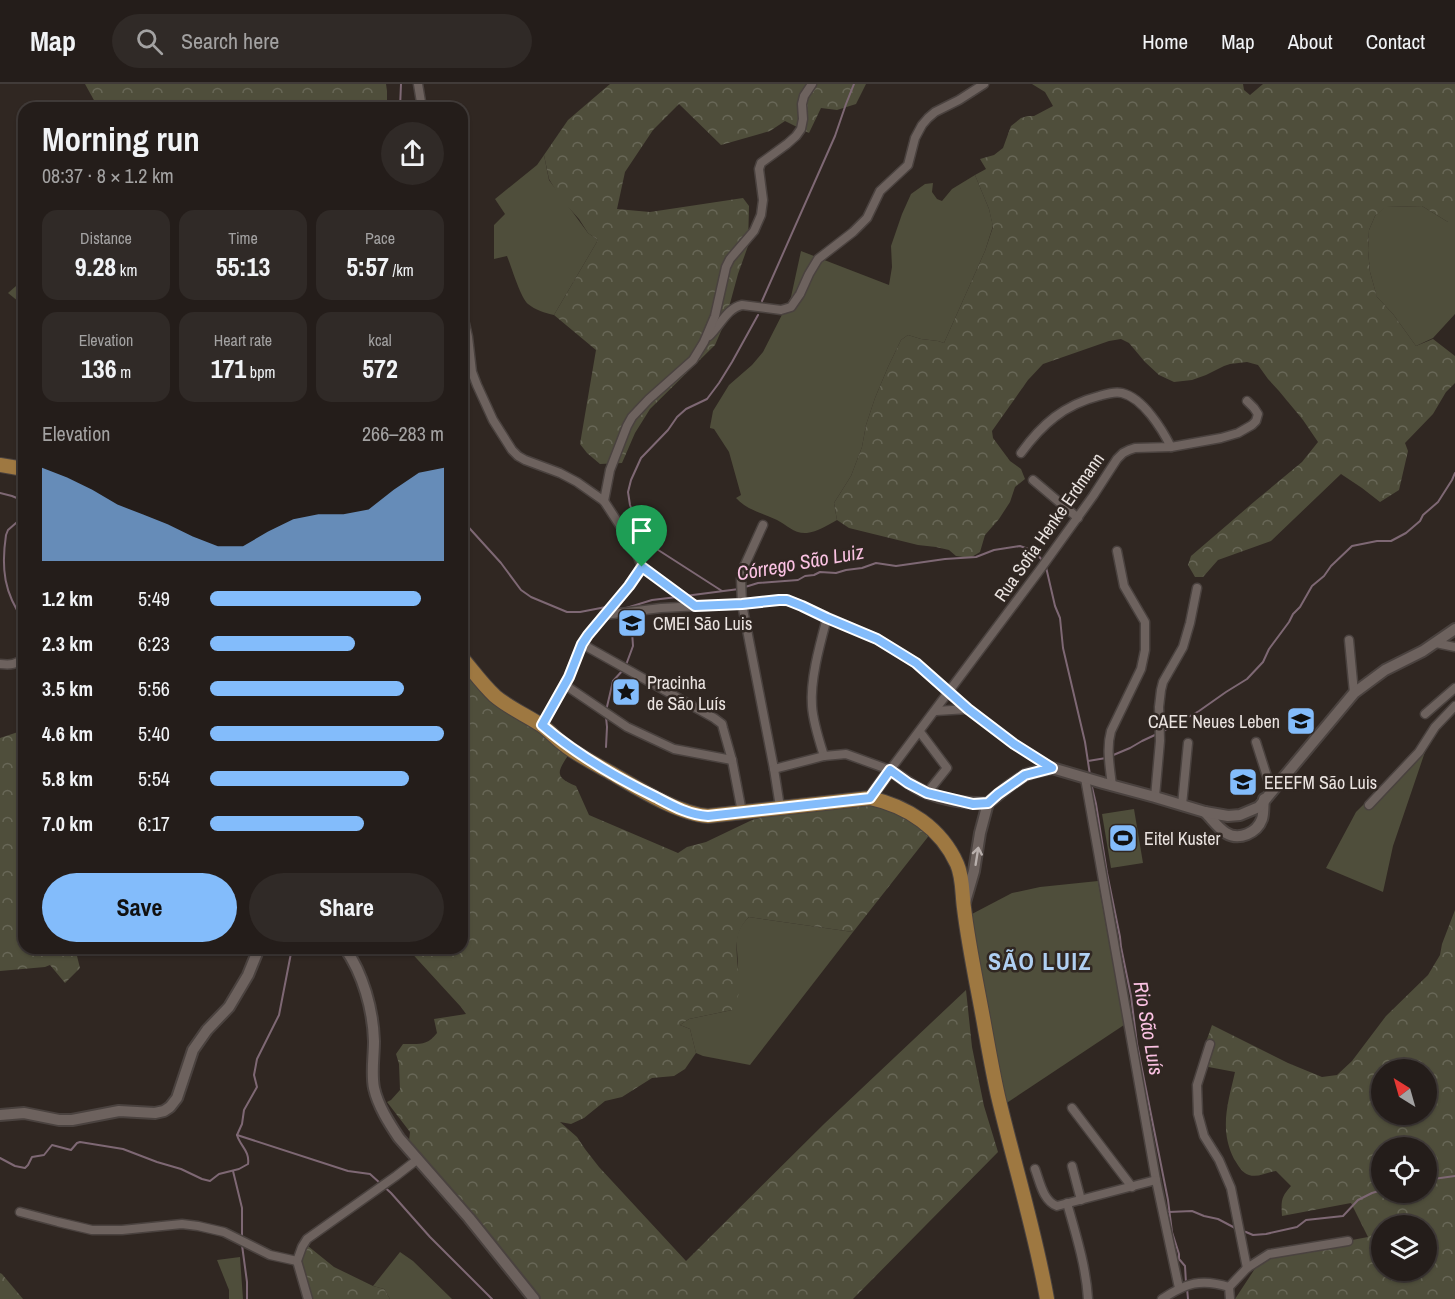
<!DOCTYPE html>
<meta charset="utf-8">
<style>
:root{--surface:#241d1a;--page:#302a27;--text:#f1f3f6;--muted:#a3a2a2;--line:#413b39;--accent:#83bcfb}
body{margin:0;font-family:"Archivo Narrow",sans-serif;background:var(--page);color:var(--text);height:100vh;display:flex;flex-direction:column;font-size:22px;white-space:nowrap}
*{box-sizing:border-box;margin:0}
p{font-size:20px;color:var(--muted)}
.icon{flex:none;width:33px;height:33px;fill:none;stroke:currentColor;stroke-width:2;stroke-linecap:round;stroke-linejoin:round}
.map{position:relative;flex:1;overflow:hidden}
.side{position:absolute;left:18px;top:18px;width:450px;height:852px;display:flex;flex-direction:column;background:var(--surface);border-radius:18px;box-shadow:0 2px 4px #0004,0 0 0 2px var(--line)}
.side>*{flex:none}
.needle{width:39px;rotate:323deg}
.fabs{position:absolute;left:1371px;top:975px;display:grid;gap:12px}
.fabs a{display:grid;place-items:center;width:66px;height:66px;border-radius:50%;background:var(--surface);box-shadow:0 2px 4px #0004,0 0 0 2px var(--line);font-size:30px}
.pin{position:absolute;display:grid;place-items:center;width:51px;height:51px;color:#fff;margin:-62px -26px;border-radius:50% 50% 50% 0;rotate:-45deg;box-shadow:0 0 6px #0007}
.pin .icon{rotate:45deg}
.round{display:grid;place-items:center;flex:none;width:63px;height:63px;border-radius:32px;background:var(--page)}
.overview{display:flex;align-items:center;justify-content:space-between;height:102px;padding:0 24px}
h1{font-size:33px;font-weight:700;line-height:45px}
.figures{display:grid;grid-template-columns:repeat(3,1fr);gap:9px;height:102px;padding:6px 24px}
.figures div{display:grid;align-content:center;border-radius:15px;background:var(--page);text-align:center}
.figures b{font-size:26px;font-weight:700}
.figures small{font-size:16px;font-weight:400}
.figures p{font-size:16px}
.chart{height:168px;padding:12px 24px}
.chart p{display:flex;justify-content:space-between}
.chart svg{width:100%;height:108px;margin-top:6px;fill:var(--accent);opacity:.7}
.action{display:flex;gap:12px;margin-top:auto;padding:12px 24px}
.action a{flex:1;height:69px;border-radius:36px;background:var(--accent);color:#111;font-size:24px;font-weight:700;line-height:69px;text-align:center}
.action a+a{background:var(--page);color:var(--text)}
ul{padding:0 24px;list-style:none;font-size:20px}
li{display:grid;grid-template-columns:96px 72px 1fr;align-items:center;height:45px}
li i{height:15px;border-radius:8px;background:var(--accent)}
header{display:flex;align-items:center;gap:36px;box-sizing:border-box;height:84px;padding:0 30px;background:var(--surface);border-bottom:2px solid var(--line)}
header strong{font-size:28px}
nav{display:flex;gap:33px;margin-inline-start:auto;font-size:21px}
.search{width:420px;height:54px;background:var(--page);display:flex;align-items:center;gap:15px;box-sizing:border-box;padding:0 21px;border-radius:33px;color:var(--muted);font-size:22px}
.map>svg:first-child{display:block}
</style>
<header>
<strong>Map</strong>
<div class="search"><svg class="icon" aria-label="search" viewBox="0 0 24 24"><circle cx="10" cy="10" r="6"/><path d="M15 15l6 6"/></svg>Search here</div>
<nav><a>Home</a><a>Map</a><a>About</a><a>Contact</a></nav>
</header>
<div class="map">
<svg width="1455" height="1215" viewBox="0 0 1455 1215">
<defs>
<pattern id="forest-crowns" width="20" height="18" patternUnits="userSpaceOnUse" patternTransform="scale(1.5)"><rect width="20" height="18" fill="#4f4e3b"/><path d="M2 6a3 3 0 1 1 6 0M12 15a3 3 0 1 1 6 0" fill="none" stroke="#686757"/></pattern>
</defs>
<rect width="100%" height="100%" fill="#302722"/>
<g fill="#4f4e3b">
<path d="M544 71 549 96 588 149 598 156 554 231C545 229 535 226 528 220 521 215 511 182 507 172L494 175V141L505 130 495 115 537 81Z"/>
<path d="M975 91 989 125 993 142 985 167 944 259 938 257 921 255 908 251 901 256 888 283 875 314 866 341 862 363 851 392 834 419 837 436C828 441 817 448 807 449 794 450 787 441 777 436 762 429 747 426 736 414L741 411 729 368 714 345 710 344V343L713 327 729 301 752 281 763 268 791 213 801 167 889 201 892 183 891 162 902 130 911 110 925 100 933 99 932 108 937 115 942 117 952 105Z"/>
<path d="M1422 122 1448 138H1455V230L1433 254 1416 262 1393 230 1377 213 1370 188 1368 166 1369 146 1375 132 1385 123Z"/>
<path d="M24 195V222L8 209Z"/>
<path d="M1427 662 1393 762 1383 808 1326 784 1356 728 1391 693Z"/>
<path d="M1134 725 1143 779 1111 784 1102 730Z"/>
<path d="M1098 797 1124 941 996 1026 970 831 1012 809 1040 803Z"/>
<path d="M749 833 853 848 750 981 703 972 696 969 690 945 680 941 689 935 732 926C734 914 738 900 738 888 739 865 730 851 749 833Z"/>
<path d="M400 1168 413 1177 452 1215H390L384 1205 373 1202Z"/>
<path d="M240 1173 243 1215H229V1206L217 1176Z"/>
</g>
<g fill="url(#forest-crowns)" fill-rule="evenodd">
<path d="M85 0H386L387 7V24H97L95 18Z"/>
<path d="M610 0H866L856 20 837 26 821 24 809 49 785 37 770 47 721 61 679 20 653 46 625 88 617 125 650 128 743 114 749 122 748 162 738 190 725 238 715 261 650 325 635 349 622 379 600 380 587 369 580 360 596 266 554 231 598 156 588 149 579 135 561 115 549 95 544 71 568 36Z"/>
<path d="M1032 0H1243L1244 6 1250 11 1263 0H1455V138H1448L1422 122 1386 123 1375 132 1369 146 1368 166 1370 188 1377 213 1393 230 1416 262 1433 255 1455 272V299L1446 308 1433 330 1405 359 1408 367 1399 406 1380 418 1362 404 1341 390 1271 457 1218 476 1203 493H1195L1188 481 1191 472 1255 417 1302 378 1318 358 1303 336 1279 307 1268 295 1258 281 1247 278 1230 280 1224 282 1206 291 1192 296 1174 298 1159 291 1145 278 1129 259 1121 255 1109 257 1043 280 1028 296 992 347 993 354 1010 377 1021 385 1025 395 1015 403 1010 418 999 435 985 451 980 468 970 474 956 472 949 466 936 463 918 461 849 444 837 436 834 419 851 392 862 363 866 341 875 314 888 283 901 256 908 251 921 255 938 257 944 259 985 167 993 143 989 125 975 91 986 85 980 75 994 71 1003 64 1011 42 1021 34 1028 32H1034L1053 22 1045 8Z"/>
<path d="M462 581 569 670C558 687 553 693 576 702L589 731 678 769 687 763 706 758 752 736 768 732 794 723 886 719 931 749 853 848 749 833C721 860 752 899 732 926L689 935 680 941 690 945 696 969 685 985 674 992 652 994 622 1013 605 1017 584 1034 571 1040 560 1038 577 1053 585 1065 599 1083 686 1177 824 1040 966 906 972 963 984 1022 998 1068 853 1215H534L409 1057 410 1048 387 1018 391 1016 400 1006 399 980 396 970 403 960C419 960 427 962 437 949L434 935 466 930 461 923 407 864H462Z"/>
<path d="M24 646V864H75L80 884 65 899 50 881 45 883 0 887V654Z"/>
<path d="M1455 826V1215H1235L1260 1177 1280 1164 1312 1160H1331L1368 1153 1351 1119 1282 1132C1281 1117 1281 1113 1291 1102L1276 1087C1267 1088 1258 1094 1249 1091 1242 1089 1238 1081 1234 1075 1219 1045 1228 1019 1235 988L1198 981 1212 941 1288 979 1322 993 1337 991 1352 977 1386 932 1428 891 1440 871 1442 860ZM1382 986H1426V1030H1382ZM1382 1064H1426V1108H1382ZM1382 1142H1426V1186H1382Z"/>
<path d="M303 1158 334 1183 373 1202 384 1205 390 1215H307L298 1178Z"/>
<path d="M0 1189 2 1190 23 1215H0Z"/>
</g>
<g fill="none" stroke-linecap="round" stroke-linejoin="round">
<g stroke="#7e6874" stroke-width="2">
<path d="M400 24 401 0"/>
<path d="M762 217 835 52 846 20 854 0"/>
<path d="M0 409 12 412 24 417"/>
<path d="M24 432 8 446 6 451C1 485 4 509 24 537"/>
<path d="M462 436 501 479 521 506 531 513 567 528H580L606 523"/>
<path d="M1046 483 1055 522 1060 534 1063 564 1085 658 1090 691"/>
<path d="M745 503 758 499 798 496 805 492 814 491 820 488 836 489 846 486 862 484 876 479 896 482 945 475 976 473 994 466 1020 462 1034 467 1043 477"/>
<path d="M722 507 652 462 638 443 630 421 628 408 631 396 641 374 668 346 677 333 686 325 707 315 719 299 732 278 758 231"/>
<path d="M685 512 739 505"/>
<path d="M615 524 623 525 652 516 677 513"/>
<path d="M626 581 633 562 631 532"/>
<path d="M606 627 613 597 623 586"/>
<path d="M606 633 607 643 606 663"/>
<path d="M1162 648 1199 627 1226 608 1247 595 1263 578 1269 565 1289 538 1293 530 1300 523 1312 502 1324 492 1331 482 1352 462 1377 457H1391L1406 449 1420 437 1423 431 1438 418 1452 396 1455 389"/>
<path d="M1111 672 1130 664 1142 657 1157 650"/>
<path d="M1088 677 1106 674"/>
<path d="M1091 699 1096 720 1107 789 1120 853 1121 863 1131 912 1137 960 1168 1116 1172 1148 1179 1170V1175L1185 1182 1186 1199"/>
<path d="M237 1051 348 1087 370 1090 391 1109 430 1153 492 1215"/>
<path d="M237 1051 242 1040 244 1026 257 1003 254 991 257 975 279 931 292 864"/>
<path d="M0 1074 15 1082 25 1084 28 1081 32 1073 44 1071 52 1061 71 1066 77 1059 80 1058 123 1065 157 1078 181 1085 202 1095 210 1097 219 1090 239 1085 248 1080C250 1067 240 1062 237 1051"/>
<path d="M233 1087 242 1124V1155"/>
<path d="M1426 1096 1455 1092"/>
<path d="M1169 1128 1192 1127 1204 1132 1218 1135 1237 1145"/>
<path d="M1242 1147 1246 1148 1253 1151 1266 1150 1297 1143 1306 1136 1343 1132 1358 1116 1372 1109 1382 1106"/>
<path d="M242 1161 247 1198V1215"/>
<path d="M1187 1204 1188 1215"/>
</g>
<g stroke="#4a423f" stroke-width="11">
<g id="minor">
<path d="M418 0 422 24"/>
<path d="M462 227 468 253 472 288 477 301 493 336 512 366 518 372 525 376 560 389 577 398 604 417 634 463 642 483 629 502 588 551 582 560 565 601 542 641"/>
<path d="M709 252C720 242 727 224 742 221L781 226 791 223 800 210 809 190 818 175 853 148 867 134 880 107 908 81 915 54 922 41 928 34 935 28 959 16 984 0"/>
<path d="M1021 369C1042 340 1064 321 1099 312 1106 310 1114 307 1122 309 1143 314 1162 345 1171 363"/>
<path d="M1033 396 1078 434"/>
<path d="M604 417 610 386 627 342 632 333 649 315 693 276 704 258 715 232 726 183 730 175 754 147 761 131 763 116 759 85 761 79 787 60 796 52 801 45 803 35 802 20 804 12 812 0"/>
<path d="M763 441 743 485 741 495 742 520 774 685 780 723"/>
<path d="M642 483 695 522"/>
<path d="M604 531 661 524 742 520 779 516 793 518 877 555 916 579 968 625 1014 660 1052 684"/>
<path d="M1349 556 1354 609"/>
<path d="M1436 559 1455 563"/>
<path d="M582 560 714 634 722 640 723 644 732 676 742 728"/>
<path d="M0 580C10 581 17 581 24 573"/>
<path d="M565 601 627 643 674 665 732 676"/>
<path d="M936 627 968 625"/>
<path d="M1425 630 1455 604"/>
<path d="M920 648 947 684 927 709"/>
<path d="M1256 658 1272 708"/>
<path d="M824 672C819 656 813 638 812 622 810 595 820 560 827 534"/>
<path d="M774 685 824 672 846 670 890 686 1039 487 1093 412 1117 375 1123 369 1129 366 1135 364 1171 363 1221 354 1238 349 1252 341 1256 337 1258 330 1254 324 1247 317"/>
<path d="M1085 694 1156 1096 1179 1204"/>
<path d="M1112 702C1110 683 1106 665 1111 647L1141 585 1145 566V538L1124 502 1117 467"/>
<path d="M1155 713 1160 657 1159 623 1161 606 1163 598 1183 563 1190 539 1197 504"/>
<path d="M1182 721 1188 659"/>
<path d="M1369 721 1419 668 1435 643 1455 622"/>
<path d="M1210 960 1197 1001 1198 1030 1204 1052 1219 1076 1231 1104 1247 1184"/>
<path d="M1072 1024 1132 1103"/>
<path d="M1072 1082 1081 1116"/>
<path d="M1035 1085C1040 1098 1043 1117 1057 1122L1156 1096"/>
<path d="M1067 1119C1076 1151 1086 1182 1088 1215"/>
<path d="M20 1128 58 1138 92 1146H122L182 1140 198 1142 224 1148 270 1171 297 1177"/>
<path d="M1229 1203 1247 1184 1269 1170 1348 1157"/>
<path d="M308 1215 297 1177 302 1163 307 1155 396 1092 418 1075"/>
<path d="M1162 1215C1186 1199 1201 1194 1229 1203L1230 1215"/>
</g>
</g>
<g stroke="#4a423f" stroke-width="14">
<g id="tertiary">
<path d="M870 714 890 686C902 694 914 704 927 709 945 716 968 720 988 719"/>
<path d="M1205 728C1212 735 1218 744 1226 749 1239 757 1257 749 1262 735 1264 729 1263 721 1264 715"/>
<path d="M965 818 974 787 980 749 988 719 1009 702 1025 691 1031 689 1052 684 1103 699 1155 713 1205 728 1228 732 1240 731 1259 723 1354 609 1385 586 1423 567 1455 545"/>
<path d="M345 864C363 890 373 925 374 957 374 973 371 989 374 1004 378 1022 389 1039 399 1054L469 1134 534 1215"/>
<path d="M0 1031 24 1029 59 1036H72L119 1027 155 1029 164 1027 170 1023 177 1014 193 966 207 946 229 923 248 891 259 864"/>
</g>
</g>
<g stroke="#4a423f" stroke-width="16">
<g id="primary">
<path d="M0 381 24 385"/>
<path d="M462 574C473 587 483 601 495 612 509 624 526 631 541 641 550 647 557 656 566 662 581 673 597 681 613 690 639 705 679 730 708 732L870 714C907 722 941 744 957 780 963 793 962 810 964 824 969 865 978 905 985 945 989 967 993 990 998 1012 1014 1080 1035 1146 1047 1215"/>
</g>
</g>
<use href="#minor" stroke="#6d625e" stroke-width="8"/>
<use href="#tertiary" stroke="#6d625e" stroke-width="10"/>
<use href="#primary" stroke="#9e7841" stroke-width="14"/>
</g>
<defs><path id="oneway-shaft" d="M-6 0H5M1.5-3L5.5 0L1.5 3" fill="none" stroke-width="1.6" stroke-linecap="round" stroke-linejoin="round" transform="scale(1.5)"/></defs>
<use stroke="#b8afac" href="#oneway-shaft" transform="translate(977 772) rotate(-81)"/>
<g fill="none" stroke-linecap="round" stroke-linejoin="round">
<g stroke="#fff" stroke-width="12">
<path id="route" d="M642 483 695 522 742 520 779 516H787L802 522 827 534 877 555 916 579 968 625 1014 660 1052 684 1025 691 998 710 988 719 973 720 927 709 908 699 890 686 870 714 708 732C689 731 673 722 656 713 615 693 577 671 542 641L569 593 582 560 588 551 629 502Z"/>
</g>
<use href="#route" stroke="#83bcfb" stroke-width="8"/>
</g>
<defs>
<g id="school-square" transform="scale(1.5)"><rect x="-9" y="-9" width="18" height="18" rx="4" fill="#83bcfb" stroke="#302722"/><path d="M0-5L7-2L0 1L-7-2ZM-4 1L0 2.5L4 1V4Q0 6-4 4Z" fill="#111"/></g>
<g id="sight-square" transform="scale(1.5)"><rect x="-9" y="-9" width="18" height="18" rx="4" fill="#83bcfb" stroke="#302722"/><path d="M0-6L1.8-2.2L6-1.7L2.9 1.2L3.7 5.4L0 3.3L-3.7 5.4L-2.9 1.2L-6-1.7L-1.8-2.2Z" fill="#111"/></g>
<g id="stadium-square" transform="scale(1.5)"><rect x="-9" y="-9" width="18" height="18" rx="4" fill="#83bcfb" stroke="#302722"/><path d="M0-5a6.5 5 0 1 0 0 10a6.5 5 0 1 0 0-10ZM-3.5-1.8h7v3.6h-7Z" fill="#111"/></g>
</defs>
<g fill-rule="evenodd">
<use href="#school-square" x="632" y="539"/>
<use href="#sight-square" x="626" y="608"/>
<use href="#school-square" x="1301" y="637"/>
<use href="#school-square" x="1243" y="698"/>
<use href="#stadium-square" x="1123" y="754"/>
</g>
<g text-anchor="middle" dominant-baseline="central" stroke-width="5" stroke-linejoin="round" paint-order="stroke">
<g font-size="18" fill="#eae3e0" stroke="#302722">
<text transform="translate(1049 443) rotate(-55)">Rua Sofia Henke Erdmann</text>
</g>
<g font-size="18" fill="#eae3e0" stroke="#302722" text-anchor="start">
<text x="653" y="539">CMEI São Luis</text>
<text x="647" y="598">Pracinha<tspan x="647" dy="21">de São Luís</tspan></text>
<text x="1280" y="637" text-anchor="end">CAEE Neues Leben</text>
<text x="1264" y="698">EEEFM São Luis</text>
<text x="1144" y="754">Eitel Kuster</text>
</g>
<g font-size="20" font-style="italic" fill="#fbc2e3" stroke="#302722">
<text transform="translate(800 478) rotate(-10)">Córrego São Luiz</text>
<text transform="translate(1149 944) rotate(80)">Rio São Luís</text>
</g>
<g font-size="24" font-weight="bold" letter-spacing="1.5" fill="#b0d0f3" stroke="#302722">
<text x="1040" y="877">SÃO LUIZ</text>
</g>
</g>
</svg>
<div class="fabs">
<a><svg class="needle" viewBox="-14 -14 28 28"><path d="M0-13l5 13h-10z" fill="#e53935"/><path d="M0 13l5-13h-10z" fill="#a3a2a2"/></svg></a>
<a><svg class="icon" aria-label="locate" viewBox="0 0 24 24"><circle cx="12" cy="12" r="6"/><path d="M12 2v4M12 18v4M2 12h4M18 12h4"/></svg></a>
<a><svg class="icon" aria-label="layers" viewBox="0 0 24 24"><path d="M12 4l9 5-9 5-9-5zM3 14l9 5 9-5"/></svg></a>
</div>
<div class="pin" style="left:642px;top:483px;background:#1e9e55"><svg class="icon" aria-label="arrive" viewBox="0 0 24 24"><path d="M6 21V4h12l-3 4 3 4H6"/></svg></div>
<section class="side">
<div class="overview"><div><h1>Morning run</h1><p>08:37 · 8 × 1.2 km</p></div><a class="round"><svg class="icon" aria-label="share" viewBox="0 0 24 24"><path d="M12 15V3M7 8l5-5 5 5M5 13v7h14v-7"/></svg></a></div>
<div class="figures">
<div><p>Distance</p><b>9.28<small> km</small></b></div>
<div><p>Time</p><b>55:13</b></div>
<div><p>Pace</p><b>5:57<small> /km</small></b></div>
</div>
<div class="figures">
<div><p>Elevation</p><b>136<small> m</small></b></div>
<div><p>Heart rate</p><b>171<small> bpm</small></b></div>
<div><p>kcal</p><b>572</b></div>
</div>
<div class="chart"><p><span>Elevation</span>266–283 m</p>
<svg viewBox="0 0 160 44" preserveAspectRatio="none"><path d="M0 44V6L10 10L20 15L30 21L40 25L50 29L60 34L70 38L80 38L90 32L100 27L110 25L120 25L130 23L140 15L150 8L160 6V44z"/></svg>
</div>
<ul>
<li><b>1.2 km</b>5:49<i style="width:90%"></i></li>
<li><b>2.3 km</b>6:23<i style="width:62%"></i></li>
<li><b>3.5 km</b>5:56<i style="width:83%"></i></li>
<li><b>4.6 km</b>5:40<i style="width:100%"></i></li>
<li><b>5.8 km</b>5:54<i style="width:85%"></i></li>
<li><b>7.0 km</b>6:17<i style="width:66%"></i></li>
</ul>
<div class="action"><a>Save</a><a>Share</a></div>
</section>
</div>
